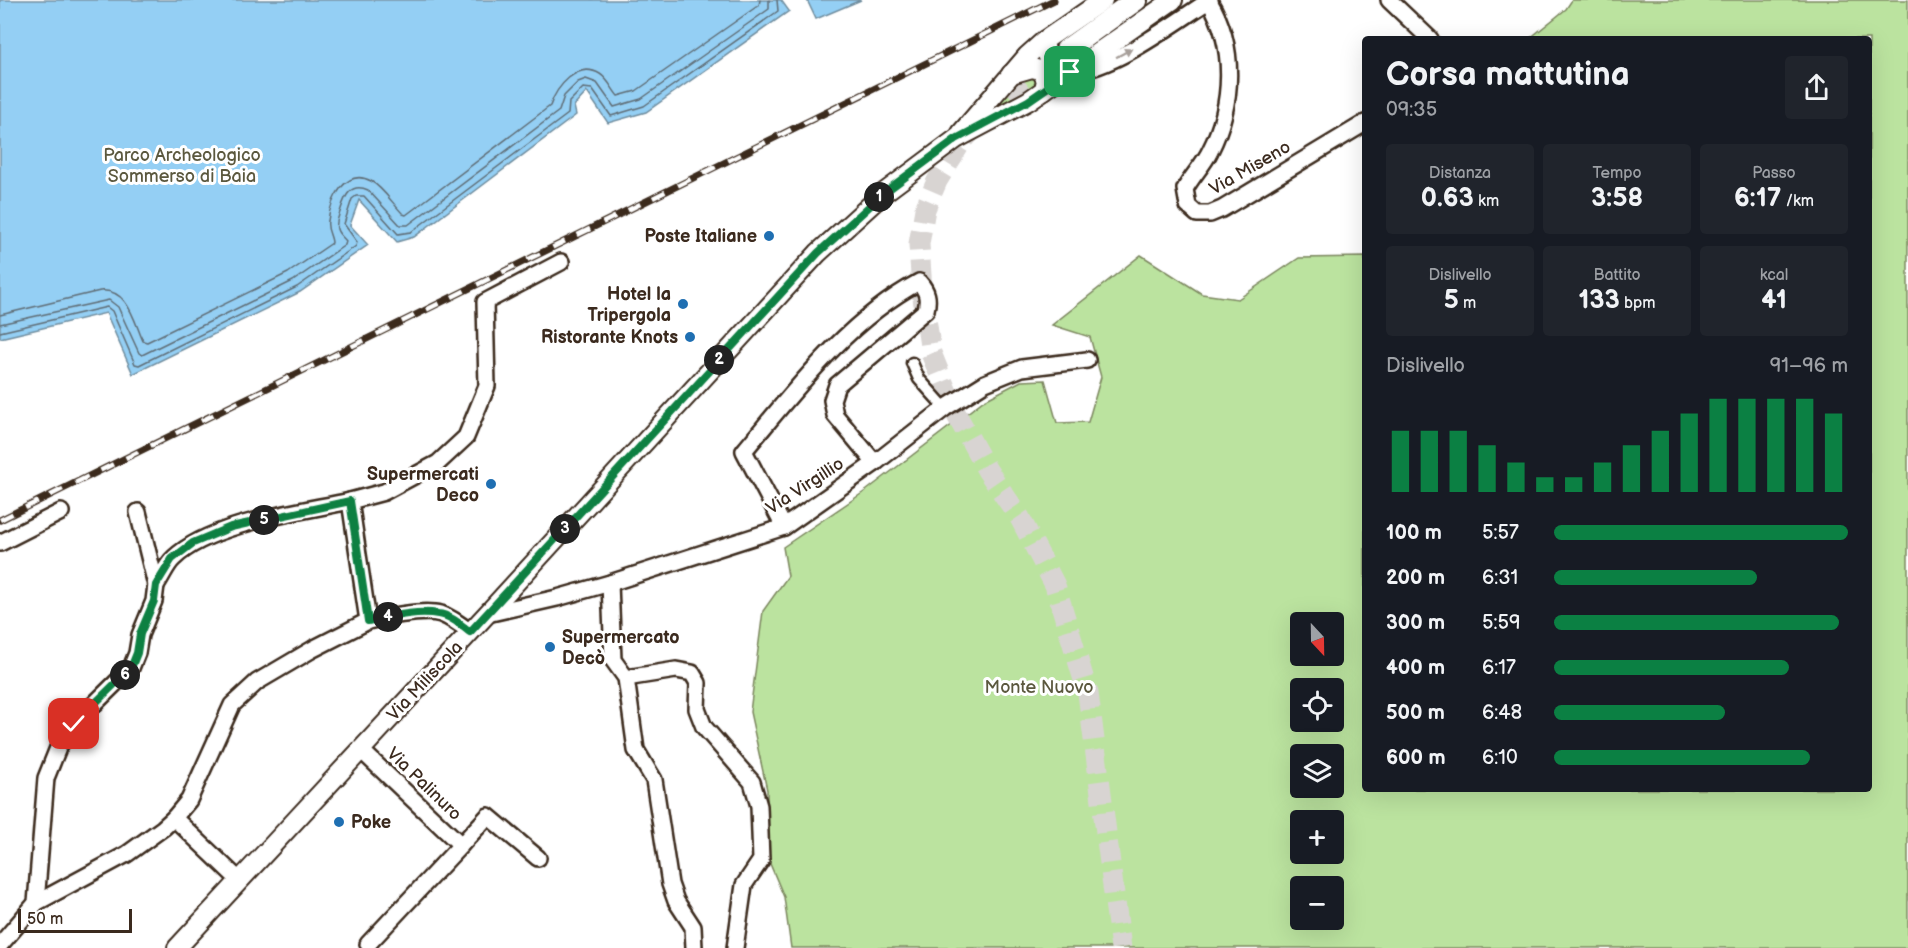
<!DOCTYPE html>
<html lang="it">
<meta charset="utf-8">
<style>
:root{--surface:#171b24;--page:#20242c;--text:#f1f3f6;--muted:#9ea1a6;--accent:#0b8043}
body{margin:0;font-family:"Balsamiq Sans",sans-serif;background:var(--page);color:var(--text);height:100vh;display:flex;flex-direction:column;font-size:22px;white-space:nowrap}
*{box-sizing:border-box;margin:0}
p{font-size:20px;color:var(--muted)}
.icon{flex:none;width:33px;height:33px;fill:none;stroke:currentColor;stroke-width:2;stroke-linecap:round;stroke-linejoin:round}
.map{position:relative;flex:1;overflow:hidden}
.details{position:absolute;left:1362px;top:36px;width:510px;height:756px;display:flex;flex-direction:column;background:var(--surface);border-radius:6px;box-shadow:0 6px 24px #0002}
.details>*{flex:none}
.needle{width:39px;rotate:158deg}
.fabs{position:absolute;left:1290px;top:612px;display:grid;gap:12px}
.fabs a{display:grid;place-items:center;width:54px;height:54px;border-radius:6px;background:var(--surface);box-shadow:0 6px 24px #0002;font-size:30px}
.scale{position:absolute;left:18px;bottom:15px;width:114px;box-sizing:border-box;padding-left:6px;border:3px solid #3b2a1e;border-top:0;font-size:16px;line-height:21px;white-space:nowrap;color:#3b2a1e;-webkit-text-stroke:4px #fff;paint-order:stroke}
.pin{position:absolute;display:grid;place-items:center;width:51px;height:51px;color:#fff;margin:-26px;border-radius:12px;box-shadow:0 3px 9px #0006}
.km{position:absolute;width:30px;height:30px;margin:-15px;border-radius:50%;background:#222;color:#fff;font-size:16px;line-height:30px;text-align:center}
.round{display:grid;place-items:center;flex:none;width:63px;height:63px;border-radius:6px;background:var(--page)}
.overview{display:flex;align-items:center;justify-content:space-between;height:102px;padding:0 24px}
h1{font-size:33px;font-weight:800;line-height:45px}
.figures{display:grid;grid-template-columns:repeat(3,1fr);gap:9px;height:102px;padding:6px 24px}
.figures div{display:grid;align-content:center;border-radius:6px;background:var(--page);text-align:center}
.figures b{font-size:26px;font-weight:800}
.figures small{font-size:16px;font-weight:400}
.figures p{font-size:16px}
.chart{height:168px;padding:12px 24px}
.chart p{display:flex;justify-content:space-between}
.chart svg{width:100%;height:108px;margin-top:6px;stroke:var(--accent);stroke-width:6}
ul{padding:0 24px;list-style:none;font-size:20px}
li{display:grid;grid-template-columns:96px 72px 1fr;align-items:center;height:45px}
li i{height:15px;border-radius:8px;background:var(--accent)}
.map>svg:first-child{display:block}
</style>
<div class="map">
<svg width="1908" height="948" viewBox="0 0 1908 948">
<rect width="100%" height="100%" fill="#fff"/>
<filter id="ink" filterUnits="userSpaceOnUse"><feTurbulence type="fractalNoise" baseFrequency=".0167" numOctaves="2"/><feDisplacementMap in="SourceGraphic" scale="12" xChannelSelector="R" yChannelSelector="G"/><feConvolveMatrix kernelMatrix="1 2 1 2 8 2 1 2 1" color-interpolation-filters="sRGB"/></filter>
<g filter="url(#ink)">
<g fill="#bbe39f" stroke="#7b865e" stroke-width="1.5" fill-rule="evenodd">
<path d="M1572 0H1908V948H791L784 897 768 859 767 790 750 712 763 611 788 576 783 547 867 490 983 401 1021 381 1045 380 1057 423 1088 422 1101 377 1090 337 1052 325 1141 255 1202 294 1238 299 1299 258 1365 257V789H1869V39H1529L1566 9ZM1300 622H1334V656H1300ZM1300 688H1334V722H1300ZM1300 754H1334V788H1300ZM1300 820H1334V854H1300ZM1300 886H1334V920H1300Z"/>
<path d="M1036 74 1039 83 1007 104H1002L999 100 1014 82Z"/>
</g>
<g fill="#94cff4" stroke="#708d9e" stroke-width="1.5">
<path d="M0 0H781L789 11 646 112 608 123 587 92 574 106 576 115 414 237 397 242 359 200 350 225 368 245 300 292 133 374 106 313 0 338Z"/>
<path d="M807 0H861L816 19Z"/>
</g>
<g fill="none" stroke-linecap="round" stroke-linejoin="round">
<g stroke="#5f6c74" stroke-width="1.5">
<path d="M0 315 100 291C128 288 134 321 143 341L147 342 288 273 332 243C332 236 326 229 328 221 330 201 345 167 371 181 383 188 393 204 403 214L406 215 550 106C556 88 577 60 600 74 608 79 612 89 618 96L636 91 759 5 760 0"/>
<path d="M0 324 109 300 118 307 139 353 142 355 293 281 345 245 346 241C343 237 338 234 337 229 335 222 339 216 341 209 345 196 351 182 368 190L400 225H408L559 111 564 96 578 82 586 79 597 83 614 107 641 99 769 9V0"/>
<path d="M0 332 107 307 112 311 135 364 139 365 297 287 356 246 357 242 344 224 352 199 356 196H364L398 234 411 232 568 114 569 102 583 88 592 89 611 116 644 106 778 11 777 0"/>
</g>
<path stroke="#d8d4d2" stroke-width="21" stroke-dasharray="21 10" stroke-linecap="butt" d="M1049 62 1020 84 987 114 960 144 937 181 925 209 919 244 922 291 931 353 955 412 987 470 1020 518 1055 585 1088 693 1121 948"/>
<g stroke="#3b2a1e" stroke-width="15">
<path id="pedestrian" d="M912 363 919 379 945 408"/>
</g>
<g stroke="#3b2a1e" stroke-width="20">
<g id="minor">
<path d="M1389 0 1430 39"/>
<path d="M1209 1C1236 46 1234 104 1210 151 1204 164 1192 176 1185 189L1188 206 1197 214H1210L1222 209 1365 123"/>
<path d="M1073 72C1117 67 1172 24 1210 0"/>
<path d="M784 527 744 451C795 390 848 320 919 282 927 291 929 298 926 310L837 385 832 400 835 415 875 463"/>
<path d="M0 543 61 512"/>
<path d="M610 583 613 660 626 678 636 750 654 780 670 884 676 901 693 927 694 948"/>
<path d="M156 585C162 577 166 565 174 558 210 523 300 512 350 501"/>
<path d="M487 614 557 598 610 583 784 527 875 463 945 408 985 383 1022 368 1087 360"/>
<path d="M368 621C386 617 424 609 441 614 452 618 461 625 470 632"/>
<path d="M626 678 676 670 692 673 698 683 697 709 704 727 752 782 759 806 761 860 744 885 735 948"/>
<path d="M361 750 461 845 488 816 538 858"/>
<path d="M174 818 240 881"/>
<path d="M36 903 46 778 58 748 74 724 131 668 137 653 140 635 154 601 156 585 138 512"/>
<path d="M368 944 461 845"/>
<path d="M0 945 36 903 127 854 163 828 174 818 189 800 232 705 257 682 313 649 368 621 350 501 384 492 438 463 466 437 487 386 485 302 561 262"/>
</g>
</g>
<g stroke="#3b2a1e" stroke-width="22">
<g id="tertiary">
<path d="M1045 40C1044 59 1053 66 1070 72"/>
<path d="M1011 74 1032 68 1040 70 1046 79 1044 90"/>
<path d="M961 133 1027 56 1045 40 1103 0"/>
<path d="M177 948 487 614 818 253 885 192 956 139 1028 101 1173 0"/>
</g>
</g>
<g stroke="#3b2a1e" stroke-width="26">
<path id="secondary" d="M1066 50 1136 0"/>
</g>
<use href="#pedestrian" stroke="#fff" stroke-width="10"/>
<use href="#minor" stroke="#fff" stroke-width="15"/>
<use href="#tertiary" stroke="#fff" stroke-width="18"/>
<use href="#secondary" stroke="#fff" stroke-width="21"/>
<g stroke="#3b2a1e" stroke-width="7">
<path id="rail" d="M0 520 1054 0"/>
</g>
<use href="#rail" stroke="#fff" stroke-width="4.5" stroke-dasharray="14" stroke-linecap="butt"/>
</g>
<defs><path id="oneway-solid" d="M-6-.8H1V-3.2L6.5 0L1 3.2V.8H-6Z" transform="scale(1.5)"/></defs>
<use fill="#a79f9a" href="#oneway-solid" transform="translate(1124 53) rotate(-28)"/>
</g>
<g fill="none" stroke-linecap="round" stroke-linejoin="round" filter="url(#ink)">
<g stroke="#fff" stroke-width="12">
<path id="route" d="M74 724 131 668 137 653 140 634 154 601 156 585 172 559 193 543 231 527 350 501 368 621C390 617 416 610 438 614 450 615 461 625 470 632L818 253 885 192 956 139 1028 101 1070 72"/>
</g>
<use href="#route" stroke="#0b8043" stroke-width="8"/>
</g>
<g fill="#1f6fb2" stroke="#fff" stroke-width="2">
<circle cx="769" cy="236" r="6"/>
<circle cx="683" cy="304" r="6"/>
<circle cx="690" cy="337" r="6"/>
<circle cx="491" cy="484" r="6"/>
<circle cx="550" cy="647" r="6"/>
<circle cx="339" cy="822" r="6"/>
</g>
<g text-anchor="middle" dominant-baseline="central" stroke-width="6" stroke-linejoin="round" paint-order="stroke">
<g font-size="18" fill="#5b583e" stroke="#fff">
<text x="182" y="155">Parco Archeologico<tspan x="182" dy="21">Sommerso di Baia</tspan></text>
<text x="1039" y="687">Monte Nuovo</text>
</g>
<g font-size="18" fill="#3b2a1e" stroke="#fff">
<text transform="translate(1250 168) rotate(-30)">Via Miseno</text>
<text transform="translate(805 486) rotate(-33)">Via Virgillio</text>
<text transform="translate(425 681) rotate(-47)">Via Miliscola</text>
<text transform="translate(424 784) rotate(44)">Via Palinuro</text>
</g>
<g font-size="18" font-weight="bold" fill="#3b2a1e" stroke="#fff" text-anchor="end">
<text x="757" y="236">Poste Italiane</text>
<text x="671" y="294">Hotel la<tspan x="671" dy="21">Tripergola</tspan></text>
<text x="678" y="337">Ristorante Knots</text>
<text x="479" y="474">Supermercati<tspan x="479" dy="21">Deco</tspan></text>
<text x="562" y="637" text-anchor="start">Supermercato<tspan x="562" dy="21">Decò</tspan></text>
<text x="351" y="822" text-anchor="start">Poke</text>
</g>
</g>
</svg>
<div class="fabs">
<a><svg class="needle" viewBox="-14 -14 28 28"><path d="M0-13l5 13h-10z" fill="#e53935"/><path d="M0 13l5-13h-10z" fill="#9ea1a6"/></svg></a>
<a><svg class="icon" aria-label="locate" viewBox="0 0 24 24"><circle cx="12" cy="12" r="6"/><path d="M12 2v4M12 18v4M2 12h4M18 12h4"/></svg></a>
<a><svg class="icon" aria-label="layers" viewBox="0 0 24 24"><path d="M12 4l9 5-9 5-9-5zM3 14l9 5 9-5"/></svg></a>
<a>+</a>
<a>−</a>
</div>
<div class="scale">50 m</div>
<div class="pin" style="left:1070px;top:72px;background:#1e9e55"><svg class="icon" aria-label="arrive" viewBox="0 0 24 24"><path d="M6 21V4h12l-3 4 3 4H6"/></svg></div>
<div class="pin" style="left:74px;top:724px;background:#d93025"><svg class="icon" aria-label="check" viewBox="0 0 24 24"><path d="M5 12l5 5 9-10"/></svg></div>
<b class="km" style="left:879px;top:197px">1</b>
<b class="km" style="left:719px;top:360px">2</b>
<b class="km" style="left:565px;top:529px">3</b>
<b class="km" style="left:388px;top:617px">4</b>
<b class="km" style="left:264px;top:520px">5</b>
<b class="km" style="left:125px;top:675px">6</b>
<section class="details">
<div class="overview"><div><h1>Corsa mattutina</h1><p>09:35</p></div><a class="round"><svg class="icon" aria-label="share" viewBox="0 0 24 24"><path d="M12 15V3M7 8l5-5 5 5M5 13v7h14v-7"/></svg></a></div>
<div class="figures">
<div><p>Distanza</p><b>0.63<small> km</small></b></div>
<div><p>Tempo</p><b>3:58</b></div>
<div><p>Passo</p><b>6:17<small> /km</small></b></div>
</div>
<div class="figures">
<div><p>Dislivello</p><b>5<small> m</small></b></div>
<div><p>Battito</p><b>133<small> bpm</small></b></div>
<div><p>kcal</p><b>41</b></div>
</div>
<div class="chart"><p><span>Dislivello</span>91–96 m</p>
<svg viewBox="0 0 160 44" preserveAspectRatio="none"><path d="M5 44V19M15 44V19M25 44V19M35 44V25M45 44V32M55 44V38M65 44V38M75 44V32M85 44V25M95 44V19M105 44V12M115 44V6M125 44V6M135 44V6M145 44V6M155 44V12"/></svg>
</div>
<ul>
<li><b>100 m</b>5:57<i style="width:100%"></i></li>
<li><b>200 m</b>6:31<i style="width:69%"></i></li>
<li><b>300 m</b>5:59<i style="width:97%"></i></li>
<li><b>400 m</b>6:17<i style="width:80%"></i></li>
<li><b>500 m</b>6:48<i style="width:58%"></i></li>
<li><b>600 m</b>6:10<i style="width:87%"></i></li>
</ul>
</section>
</div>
